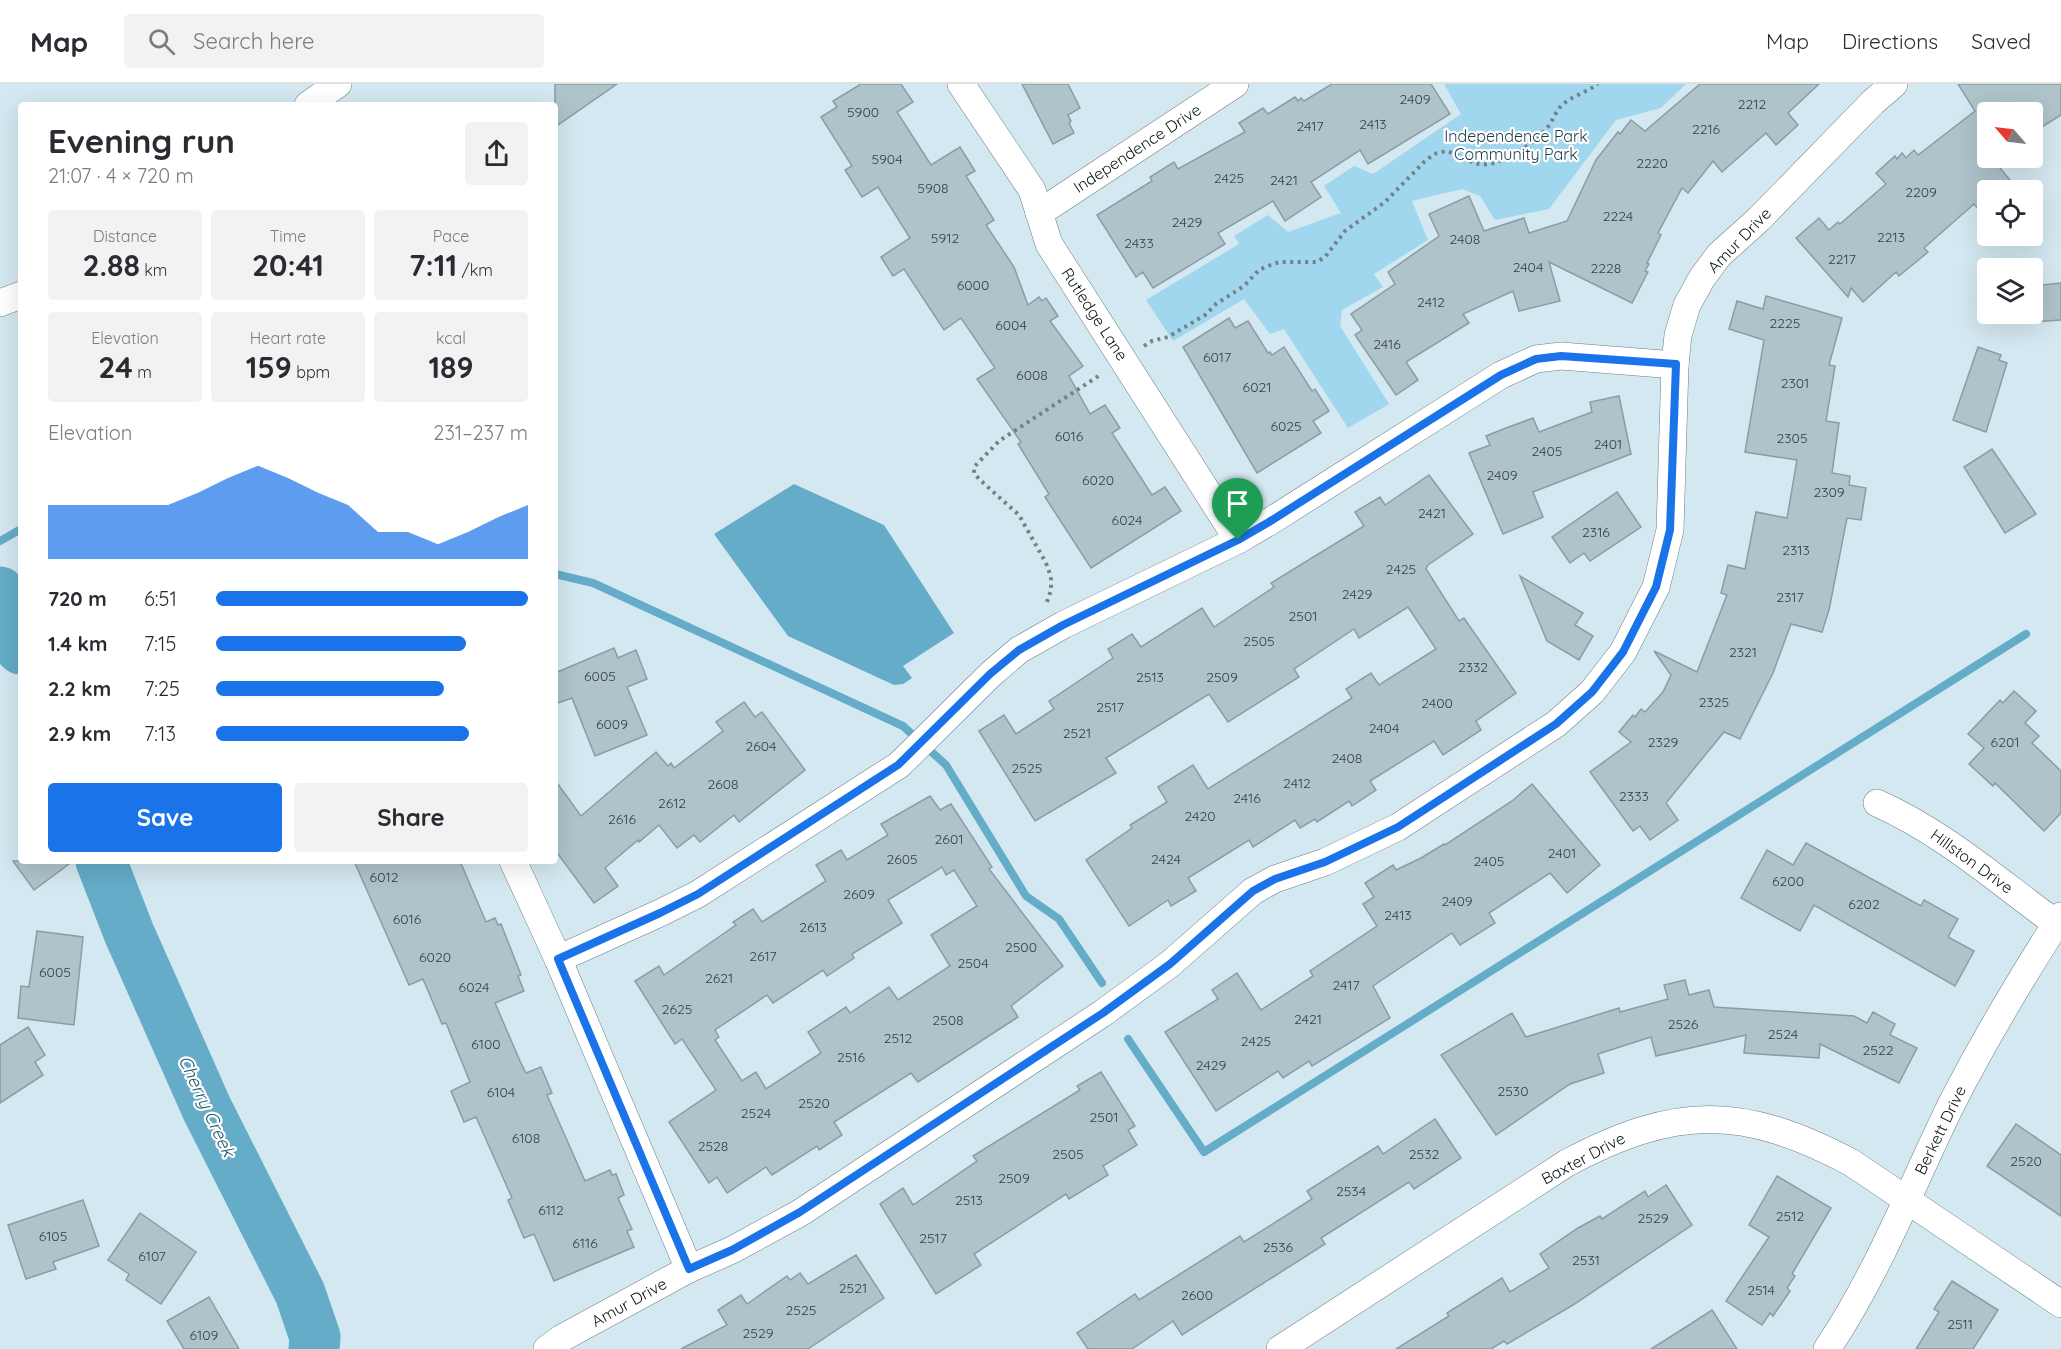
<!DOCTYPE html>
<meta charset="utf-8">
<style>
:root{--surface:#fff;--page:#f2f2f3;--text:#2b2b33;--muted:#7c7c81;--line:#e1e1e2;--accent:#1a73e8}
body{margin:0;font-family:Quicksand,sans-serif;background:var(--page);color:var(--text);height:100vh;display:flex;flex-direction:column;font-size:22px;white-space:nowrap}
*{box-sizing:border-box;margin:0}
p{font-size:20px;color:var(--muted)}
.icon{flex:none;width:33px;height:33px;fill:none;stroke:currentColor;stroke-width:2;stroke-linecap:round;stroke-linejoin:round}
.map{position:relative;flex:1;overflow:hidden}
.sheet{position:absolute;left:18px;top:18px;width:540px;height:762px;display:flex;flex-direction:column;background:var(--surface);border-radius:6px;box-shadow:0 6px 24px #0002}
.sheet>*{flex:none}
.needle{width:39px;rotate:298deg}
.controls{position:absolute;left:1977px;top:18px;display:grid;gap:12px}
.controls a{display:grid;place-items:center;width:66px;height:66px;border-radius:6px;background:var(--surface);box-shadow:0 6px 24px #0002;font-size:30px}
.pin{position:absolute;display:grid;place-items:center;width:51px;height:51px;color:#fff;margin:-62px -26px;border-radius:50% 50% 50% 0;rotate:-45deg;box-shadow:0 0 6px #0007}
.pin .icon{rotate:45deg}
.round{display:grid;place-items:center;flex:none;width:63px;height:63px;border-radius:6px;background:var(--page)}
.summary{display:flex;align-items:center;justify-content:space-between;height:102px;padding:0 30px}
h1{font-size:33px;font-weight:700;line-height:45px}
.figures{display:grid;grid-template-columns:repeat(3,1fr);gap:9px;height:102px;padding:6px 30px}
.figures div{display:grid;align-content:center;border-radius:6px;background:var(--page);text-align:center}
.figures b{font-size:30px;font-weight:700}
.figures small{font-size:16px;font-weight:400}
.figures p{font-size:16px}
.chart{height:168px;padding:12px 30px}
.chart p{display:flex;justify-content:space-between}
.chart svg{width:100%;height:108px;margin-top:6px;fill:var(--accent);opacity:.7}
.action{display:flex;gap:12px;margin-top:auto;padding:12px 30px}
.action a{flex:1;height:69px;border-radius:6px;background:var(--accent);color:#fff;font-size:24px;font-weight:700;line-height:69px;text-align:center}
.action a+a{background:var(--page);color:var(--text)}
ul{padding:0 30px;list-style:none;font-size:20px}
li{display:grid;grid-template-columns:96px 72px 1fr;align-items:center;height:45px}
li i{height:15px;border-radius:8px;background:var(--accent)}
header{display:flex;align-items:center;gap:36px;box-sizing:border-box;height:84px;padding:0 30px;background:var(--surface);border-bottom:2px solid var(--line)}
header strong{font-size:28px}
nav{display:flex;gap:33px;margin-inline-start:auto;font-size:21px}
.search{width:420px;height:54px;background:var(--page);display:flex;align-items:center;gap:15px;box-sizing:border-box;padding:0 21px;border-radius:6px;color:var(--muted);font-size:22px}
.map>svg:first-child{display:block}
</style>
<header>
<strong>Map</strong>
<div class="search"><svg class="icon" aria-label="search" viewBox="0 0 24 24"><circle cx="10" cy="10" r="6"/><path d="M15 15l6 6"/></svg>Search here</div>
<nav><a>Map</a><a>Directions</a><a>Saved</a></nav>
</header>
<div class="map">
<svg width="2061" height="1265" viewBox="0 0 2061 1265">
<rect width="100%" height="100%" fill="#d4e8f1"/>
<path fill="#a0d7ee" d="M1444 0H1686L1661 24 1616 36 1549 125 1495 136 1480 112 1462 105 1412 117 1428 156 1374 190 1383 203 1342 226 1340 242 1389 320 1348 344 1284 245 1270 250 1244 215 1173 257 1146 216 1239 160 1234 152 1268 131 1288 148 1341 129 1324 102 1354 82 1373 90 1461 30Z"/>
<path fill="#64acc8" d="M794 400 884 441 954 549 903 582 912 594 903 600 894 601 788 552 714 450Z"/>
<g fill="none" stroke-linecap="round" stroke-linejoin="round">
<g stroke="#64acc8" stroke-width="8">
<path d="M0 457 21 445"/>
<path d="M555 490 593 499 903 642 946 681 1026 812 1059 835 1102 899"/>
<path d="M1128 955 1204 1068 2026 550"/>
</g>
<g stroke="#64acc8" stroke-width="51">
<path d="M0 508 21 565"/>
<path d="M101 777 129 849 207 1025 300 1209 315 1253 314 1265"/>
</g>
</g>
<g fill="#afc3cb" stroke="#8a9da6" stroke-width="1.5" fill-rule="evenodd">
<path d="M555 0H617L555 43Z"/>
<path d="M861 0H901L913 18 897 28 931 81 960 63 975 87 966 92 994 136 986 141 1014 183 1028 221 1039 213 1042 217 1046 214 1058 232 1050 237 1083 282 1069 292 1090 330 1105 321 1120 344 1112 349 1152 411 1165 403 1181 427 1091 484 1045 413 1049 410 1018 360 1021 358 977 295 995 284 961 234 944 246 904 185 893 192 881 173 910 154 878 103 862 113 845 86 852 82 821 33 837 23 833 17Z"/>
<path d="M1022 0H1068L1080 24 1068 31 1071 37 1069 39 1074 49 1053 60Z"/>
<path d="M1332 0H1431L1450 30 1368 80 1360 66 1311 98 1321 113 1285 137 1273 117 1218 149 1225 160 1153 204 1143 188 1136 193 1097 131 1152 97 1150 93 1174 78 1178 85 1245 48 1239 39 1263 24 1268 30 1295 13 1298 17 1301 14 1304 17Z"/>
<path d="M1700 0H1819L1788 29 1798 41 1776 61 1766 49 1722 88 1713 77 1688 109 1682 104 1658 149 1661 151 1647 179 1649 180 1645 187 1648 188 1632 219 1549 178 1560 217 1519 227 1513 207 1463 230 1469 239 1406 278 1418 296 1396 311 1355 251 1362 246 1351 230 1395 200 1388 188 1439 152 1429 130 1469 112 1484 147 1524 134 1529 149 1567 137 1596 76 1618 48 1620 50 1631 36 1645 47Z"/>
<path d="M1958 0H2061V31L2032 49V28H1988V74H1992L2018 106H1988V137L1974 120 1924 164 1928 168 1899 192 1896 188 1863 218 1851 204 1848 213 1796 154 1819 134 1829 146 1838 138 1840 140 1886 100 1876 89 1895 72 1897 75 1902 69 1906 74 1914 66 1918 71 1975 27Z"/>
<path d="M2061 199V236L2032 238V202Z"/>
<path d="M1766 212 1842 234 1829 281 1835 282 1826 337 1839 339 1832 389 1850 392 1849 401 1866 404 1861 436 1847 434 1829 526 1822 548 1791 540 1773 589 1740 655 1724 648 1666 719 1678 736 1650 756 1640 742 1633 747 1590 688 1631 658 1619 648 1633 631 1635 633 1641 625 1645 628 1663 608 1671 591 1654 567 1697 588 1727 511 1721 509 1728 481 1745 485 1756 428 1787 434 1797 376 1745 368 1764 256 1729 245 1737 217 1763 225Z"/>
<path d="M1229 234 1235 244 1248 237 1268 269 1270 268 1272 271 1284 263 1312 307 1315 305 1329 327 1313 337 1321 349 1257 389 1183 263Z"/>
<path d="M1978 263 2001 271 1999 276 2007 279 1986 348 1953 336Z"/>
<path d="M1619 312 1631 370 1533 408 1543 433 1503 450 1469 369 1490 361 1486 352 1506 344 1533 334 1539 348 1592 328 1590 318Z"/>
<path d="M1992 365 2036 430 2005 449 1964 383Z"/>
<path d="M1429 391 1473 450 1428 481 1426 485 1459 537 1464 534 1516 609 1476 637 1481 646 1443 671 1434 657 1370 697 1376 706 1352 722 1349 717 1317 738 1315 735 1300 744 1295 736 1253 763 1249 756 1188 794 1196 807 1171 822 1168 816 1129 842 1086 776 1132 744 1130 741 1167 718 1158 703 1193 681 1208 705 1352 614 1346 605 1371 589 1379 601 1436 565 1408 523 1359 554 1354 545 1294 585 1299 593 1228 638 1209 610 1106 674 1116 689 1035 737 979 647 1004 631 1016 650 1054 625 1049 617 1113 574 1108 565 1132 550 1141 563 1202 524 1214 543 1274 503 1271 499 1364 442 1355 428 1380 413 1385 421Z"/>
<path d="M1617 408 1641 443 1590 477 1584 469 1570 479 1552 453Z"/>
<path d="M1520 492 1583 529 1575 541 1593 552 1579 576 1547 557Z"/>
<path d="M614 564 618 574 636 566 647 595 627 603 647 651 595 672 572 614 555 620V589Z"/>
<path d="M2014 607 2036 627 2025 639 2039 652 2032 659 2061 687V729L2044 747 1995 699 1993 702 1969 680 1984 664 1968 650 2000 616 2003 619Z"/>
<path d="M744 618 755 633 762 628 805 686 739 738 734 731 700 758 694 751 677 764 659 741 639 758 638 756 605 784 618 802 594 819 555 766V696L581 732 656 668 668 682 671 679 674 684 723 647 716 638Z"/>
<path d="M1532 700 1600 781 1567 809 1550 789 1489 829 1495 839 1460 861 1452 849 1373 902 1390 934 1312 982 1309 977 1283 994 1278 987 1216 1027 1165 948 1218 915 1212 906 1237 889 1261 926 1313 892 1310 887 1377 842 1363 820 1374 813 1365 799 1393 781 1396 786 1421 774 1444 760 1445 761 1512 717Z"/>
<path d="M930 712 940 726 951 720 992 783 989 785 1063 882 1011 922 1018 933 918 998 911 989 834 1038 842 1051 819 1066 817 1062 772 1091 766 1083 727 1109 717 1093 709 1099 669 1038 716 1006 682 955 675 960 635 897 659 882 664 891 736 841 733 838 753 825 762 838 826 797 816 781 841 766 847 776 888 751 881 740ZM942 783 946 791 954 786 977 822 931 851 950 882 898 916 889 903 850 929 846 923 808 948 821 969 766 1005 756 988 742 997 715 956 719 953 715 946 767 911 773 919 823 886 827 892 854 874 852 870 902 839 888 816Z"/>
<path d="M1806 759 1921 822 1924 816 1958 835 1948 853 1974 867 1955 902 1814 821 1800 847 1741 814 1767 766 1793 781Z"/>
<path d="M13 777H73L34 806Z"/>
<path d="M354 777H460L486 838 495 834 498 841 501 840 521 891 518 892 524 907 495 919 520 977 526 989 541 983 552 1009 547 1011 585 1097 610 1086 612 1091 616 1090 624 1111 618 1114 632 1145 627 1147 634 1163 554 1197 534 1150 524 1154 508 1116 512 1114 476 1033 464 1038 451 1007 470 998 446 939 442 940 423 895 409 901Z"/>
<path d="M37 847 83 853 74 941 18 934 21 902 29 903Z"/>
<path d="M1685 896 1689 911 1709 906 1714 923 1854 932 1867 939 1873 928 1895 940 1890 951 1917 964 1899 999 1820 960 1819 974 1744 969 1746 951 1656 972 1651 953 1598 970 1604 989 1570 1000 1496 1051 1441 971 1512 929 1526 953 1619 924 1620 928 1668 915 1664 901Z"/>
<path d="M28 943 45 971 35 978 43 991 0 1019V961Z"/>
<path d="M1101 988 1135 1042 1128 1046 1137 1061 1103 1082 1108 1091 1069 1115 1066 1110 974 1170 981 1181 936 1210 880 1120 903 1104 913 1121 977 1077 973 1072 1080 1006 1077 1002Z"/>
<path d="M1435 1035 1461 1074 1414 1105 1409 1098 1321 1154 1325 1160 1182 1251 1173 1237 1132 1265H1088L1077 1249 1135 1210 1139 1216 1240 1152 1244 1158 1312 1115 1307 1107 1378 1062 1383 1070Z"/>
<path d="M2016 1040 2061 1071V1132L1987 1082Z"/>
<path d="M1777 1092 1831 1124 1792 1190 1795 1192 1787 1204 1790 1207 1773 1232 1770 1229 1762 1241 1726 1217 1769 1153 1749 1141Z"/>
<path d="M1666 1101 1692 1141 1573 1221 1507 1260 1504 1257 1491 1265H1396L1449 1232 1447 1229 1502 1194 1510 1208 1549 1184 1540 1170 1578 1144 1600 1132 1602 1135 1645 1107 1648 1113Z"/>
<path d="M83 1116 99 1162 53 1178 56 1185 26 1195 8 1141Z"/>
<path d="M140 1129 196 1168 161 1220 126 1196 129 1190 108 1176Z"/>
<path d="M856 1171 884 1214 808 1265H681L727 1241 718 1226 741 1211 747 1220 787 1192 790 1196 800 1189 808 1200Z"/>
<path d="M1952 1197 1998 1226 1973 1265H1916L1939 1228 1934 1225Z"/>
<path d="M209 1213 239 1265H184L167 1237Z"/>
<path d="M1712 1226 1737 1265H1651L1689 1241Z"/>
</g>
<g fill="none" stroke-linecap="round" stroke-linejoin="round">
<g stroke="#6c7f86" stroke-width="28">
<g id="minor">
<path d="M961 0 1032 106 1049 160 1238 456"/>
<path d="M308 21 338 0"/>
<path d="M1039 129 1235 0"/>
<path d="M0 219 21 211"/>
<path d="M1877 719C1946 750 2000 799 2061 843"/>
<path d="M513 777 558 875 689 1185"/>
<path d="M558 875 660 829 698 810 899 681 991 590 1019 566 1063 541 1238 456 1269 438 1501 291 1536 275 1561 272 1675 281"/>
<path d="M547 1265 562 1254 689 1185 732 1166 800 1129 1103 929 1170 880 1253 807 1275 795 1325 778 1398 743 1556 640 1592 608 1623 568 1656 503 1670 446 1675 281 1678 251 1687 221 1702 194 1719 171 1759 135 1873 18 1894 0"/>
<path d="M1280 1265 1567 1079C1676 1021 1743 1021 1852 1079L2061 1220"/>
<path d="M1827 1265C1878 1189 1911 1103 1951 1021 1984 956 2022 893 2061 832"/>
</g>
</g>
<g stroke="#748187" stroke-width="4" stroke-dasharray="3 4.5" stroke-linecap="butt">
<path d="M1144 262 1152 257 1168 253 1205 231 1216 220 1244 202 1259 186 1268 182 1279 178H1317L1325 173 1345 147 1385 118 1424 78 1434 70 1446 67C1461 71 1473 83 1489 80 1508 77 1536 58 1547 44 1553 37 1555 28 1562 21 1572 12 1587 8 1598 0"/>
<path d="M1047 518 1051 506V493L1046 479 1019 431 979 395 974 389V383L999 357 1100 291"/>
</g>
<use href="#minor" stroke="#fff" stroke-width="27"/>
</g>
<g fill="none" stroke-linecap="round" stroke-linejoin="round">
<g stroke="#fff" stroke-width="12">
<path id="route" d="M1561 272 1676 280 1670 446 1656 503 1623 568 1592 608 1556 640 1398 743 1325 778 1275 795 1253 807 1170 880 1103 929 800 1128 732 1166 689 1185 558 875 660 829 698 810 898 681 990 590 1019 566 1063 541 1238 456 1269 438 1501 291 1536 275Z"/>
</g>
<use href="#route" stroke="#1a73e8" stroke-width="8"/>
</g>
<g text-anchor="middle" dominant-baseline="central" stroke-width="4.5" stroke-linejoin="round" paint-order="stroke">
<g font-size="14" fill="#374146">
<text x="1415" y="15">2409</text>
<text x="1752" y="20">2212</text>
<text x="863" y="28">5900</text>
<text x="1373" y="40">2413</text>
<text x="1310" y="42">2417</text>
<text x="1706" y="45">2216</text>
<text x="887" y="75">5904</text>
<text x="1652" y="79">2220</text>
<text x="1229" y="94">2425</text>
<text x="1284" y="96">2421</text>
<text x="933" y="104">5908</text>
<text x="1921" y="108">2209</text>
<text x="1618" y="132">2224</text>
<text x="1187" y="138">2429</text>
<text x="1891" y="153">2213</text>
<text x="945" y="154">5912</text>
<text x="1465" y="155">2408</text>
<text x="1139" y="159">2433</text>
<text x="1842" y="175">2217</text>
<text x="1528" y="183">2404</text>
<text x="1606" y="184">2228</text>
<text x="973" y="201">6000</text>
<text x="1431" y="218">2412</text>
<text x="1785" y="239">2225</text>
<text x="1011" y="241">6004</text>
<text x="1387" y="260">2416</text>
<text x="1217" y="273">6017</text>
<text x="1032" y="291">6008</text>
<text x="1795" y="299">2301</text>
<text x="1257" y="303">6021</text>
<text x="1286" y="342">6025</text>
<text x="1069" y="352">6016</text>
<text x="1792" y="354">2305</text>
<text x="1608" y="360">2401</text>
<text x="1547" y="367">2405</text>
<text x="1502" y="391">2409</text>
<text x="1098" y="396">6020</text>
<text x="1829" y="408">2309</text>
<text x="1432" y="429">2421</text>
<text x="1127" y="436">6024</text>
<text x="1596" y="448">2316</text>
<text x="1796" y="466">2313</text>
<text x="1401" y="485">2425</text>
<text x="1357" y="510">2429</text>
<text x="1790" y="513">2317</text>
<text x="1303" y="532">2501</text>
<text x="1259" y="557">2505</text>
<text x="1743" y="568">2321</text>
<text x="1473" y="583">2332</text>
<text x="600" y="592">6005</text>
<text x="1150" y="593">2513</text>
<text x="1222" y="593">2509</text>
<text x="1714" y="618">2325</text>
<text x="1437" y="619">2400</text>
<text x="1110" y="623">2517</text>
<text x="612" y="640">6009</text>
<text x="1384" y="644">2404</text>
<text x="1077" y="649">2521</text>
<text x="1663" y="658">2329</text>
<text x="2005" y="658">6201</text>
<text x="761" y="662">2604</text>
<text x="1347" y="674">2408</text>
<text x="1027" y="684">2525</text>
<text x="1297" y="699">2412</text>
<text x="723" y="700">2608</text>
<text x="1634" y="712">2333</text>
<text x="1247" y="714">2416</text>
<text x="672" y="719">2612</text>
<text x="1200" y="732">2420</text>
<text x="622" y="735">2616</text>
<text x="949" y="755">2601</text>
<text x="1562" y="769">2401</text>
<text x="902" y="775">2605</text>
<text x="1166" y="775">2424</text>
<text x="1489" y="777">2405</text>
<text x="384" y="793">6012</text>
<text x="1788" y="797">6200</text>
<text x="859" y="810">2609</text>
<text x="1457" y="817">2409</text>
<text x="1864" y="820">6202</text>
<text x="1398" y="831">2413</text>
<text x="407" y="835">6016</text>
<text x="813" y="843">2613</text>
<text x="1021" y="863">2500</text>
<text x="763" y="872">2617</text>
<text x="435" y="873">6020</text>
<text x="973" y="879">2504</text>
<text x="55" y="888">6005</text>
<text x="719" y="894">2621</text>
<text x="1346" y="901">2417</text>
<text x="474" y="903">6024</text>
<text x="677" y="925">2625</text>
<text x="1308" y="935">2421</text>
<text x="948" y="936">2508</text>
<text x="1683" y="940">2526</text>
<text x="1783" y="950">2524</text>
<text x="898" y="954">2512</text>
<text x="1256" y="957">2425</text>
<text x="486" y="960">6100</text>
<text x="1878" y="966">2522</text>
<text x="851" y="973">2516</text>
<text x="1211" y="981">2429</text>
<text x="1513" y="1007">2530</text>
<text x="501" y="1008">6104</text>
<text x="814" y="1019">2520</text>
<text x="756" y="1029">2524</text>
<text x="1104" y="1033">2501</text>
<text x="526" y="1054">6108</text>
<text x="713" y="1062">2528</text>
<text x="1068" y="1070">2505</text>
<text x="1424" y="1070">2532</text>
<text x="2026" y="1077">2520</text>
<text x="1014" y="1094">2509</text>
<text x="1351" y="1107">2534</text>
<text x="969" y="1116">2513</text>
<text x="551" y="1126">6112</text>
<text x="1790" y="1132">2512</text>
<text x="1653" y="1134">2529</text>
<text x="53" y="1152">6105</text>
<text x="933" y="1154">2517</text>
<text x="585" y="1159">6116</text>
<text x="1278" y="1163">2536</text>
<text x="152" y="1172">6107</text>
<text x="1586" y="1176">2531</text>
<text x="853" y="1204">2521</text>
<text x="1761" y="1206">2514</text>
<text x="1197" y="1211">2600</text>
<text x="801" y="1226">2525</text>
<text x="1960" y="1240">2511</text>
<text x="758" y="1249">2529</text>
<text x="204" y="1251">6109</text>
</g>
<g font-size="16" fill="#1a3c49" stroke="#fff">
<text x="1516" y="52">Independence Park<tspan x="1516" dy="18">Community Park</tspan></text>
</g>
<g font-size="16" fill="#0f1619" stroke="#fff">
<text transform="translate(1137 64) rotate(-33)">Independence Drive</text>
<text transform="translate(1739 156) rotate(-46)">Amur Drive</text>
<text transform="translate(1095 230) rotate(57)">Rutledge Lane</text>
<text transform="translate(1972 777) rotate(36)">Hillston Drive</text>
<text transform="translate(1940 1046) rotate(-64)">Berkett Drive</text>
<text transform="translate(1583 1074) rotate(-28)">Baxter Drive</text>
<text transform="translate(629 1218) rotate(-29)">Amur Drive</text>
</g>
<g font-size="18" font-style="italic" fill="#1c566a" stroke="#fff">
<text transform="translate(207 1022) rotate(65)">Cherry Creek</text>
</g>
</g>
</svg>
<div class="controls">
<a><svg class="needle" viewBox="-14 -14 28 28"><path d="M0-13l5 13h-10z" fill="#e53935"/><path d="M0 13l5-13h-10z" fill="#7c7c81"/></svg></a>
<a><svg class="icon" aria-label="locate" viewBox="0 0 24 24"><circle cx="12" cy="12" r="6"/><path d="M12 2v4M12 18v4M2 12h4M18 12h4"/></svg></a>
<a><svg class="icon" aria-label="layers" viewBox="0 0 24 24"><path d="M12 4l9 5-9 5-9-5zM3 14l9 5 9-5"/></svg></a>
</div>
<div class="pin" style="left:1238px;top:456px;background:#1e9e55"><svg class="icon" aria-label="arrive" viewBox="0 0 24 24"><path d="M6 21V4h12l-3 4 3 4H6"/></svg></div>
<section class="sheet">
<div class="summary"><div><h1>Evening run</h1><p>21:07 · 4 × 720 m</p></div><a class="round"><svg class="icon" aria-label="share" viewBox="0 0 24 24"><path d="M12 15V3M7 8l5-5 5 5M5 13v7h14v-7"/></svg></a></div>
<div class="figures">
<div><p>Distance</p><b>2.88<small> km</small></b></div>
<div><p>Time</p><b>20:41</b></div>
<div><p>Pace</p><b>7:11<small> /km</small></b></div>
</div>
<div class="figures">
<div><p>Elevation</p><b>24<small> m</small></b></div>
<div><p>Heart rate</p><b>159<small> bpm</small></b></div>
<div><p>kcal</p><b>189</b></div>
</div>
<div class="chart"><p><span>Elevation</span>231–237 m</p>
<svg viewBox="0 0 160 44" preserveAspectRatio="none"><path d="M0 44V22L10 22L20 22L30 22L40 22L50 17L60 11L70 6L80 11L90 17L100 22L110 33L120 33L130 38L140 33L150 27L160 22V44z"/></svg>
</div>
<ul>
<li><b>720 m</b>6:51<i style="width:100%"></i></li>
<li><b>1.4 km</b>7:15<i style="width:80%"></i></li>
<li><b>2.2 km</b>7:25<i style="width:73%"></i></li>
<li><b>2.9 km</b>7:13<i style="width:81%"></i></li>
</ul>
<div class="action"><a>Save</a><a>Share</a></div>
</section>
</div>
